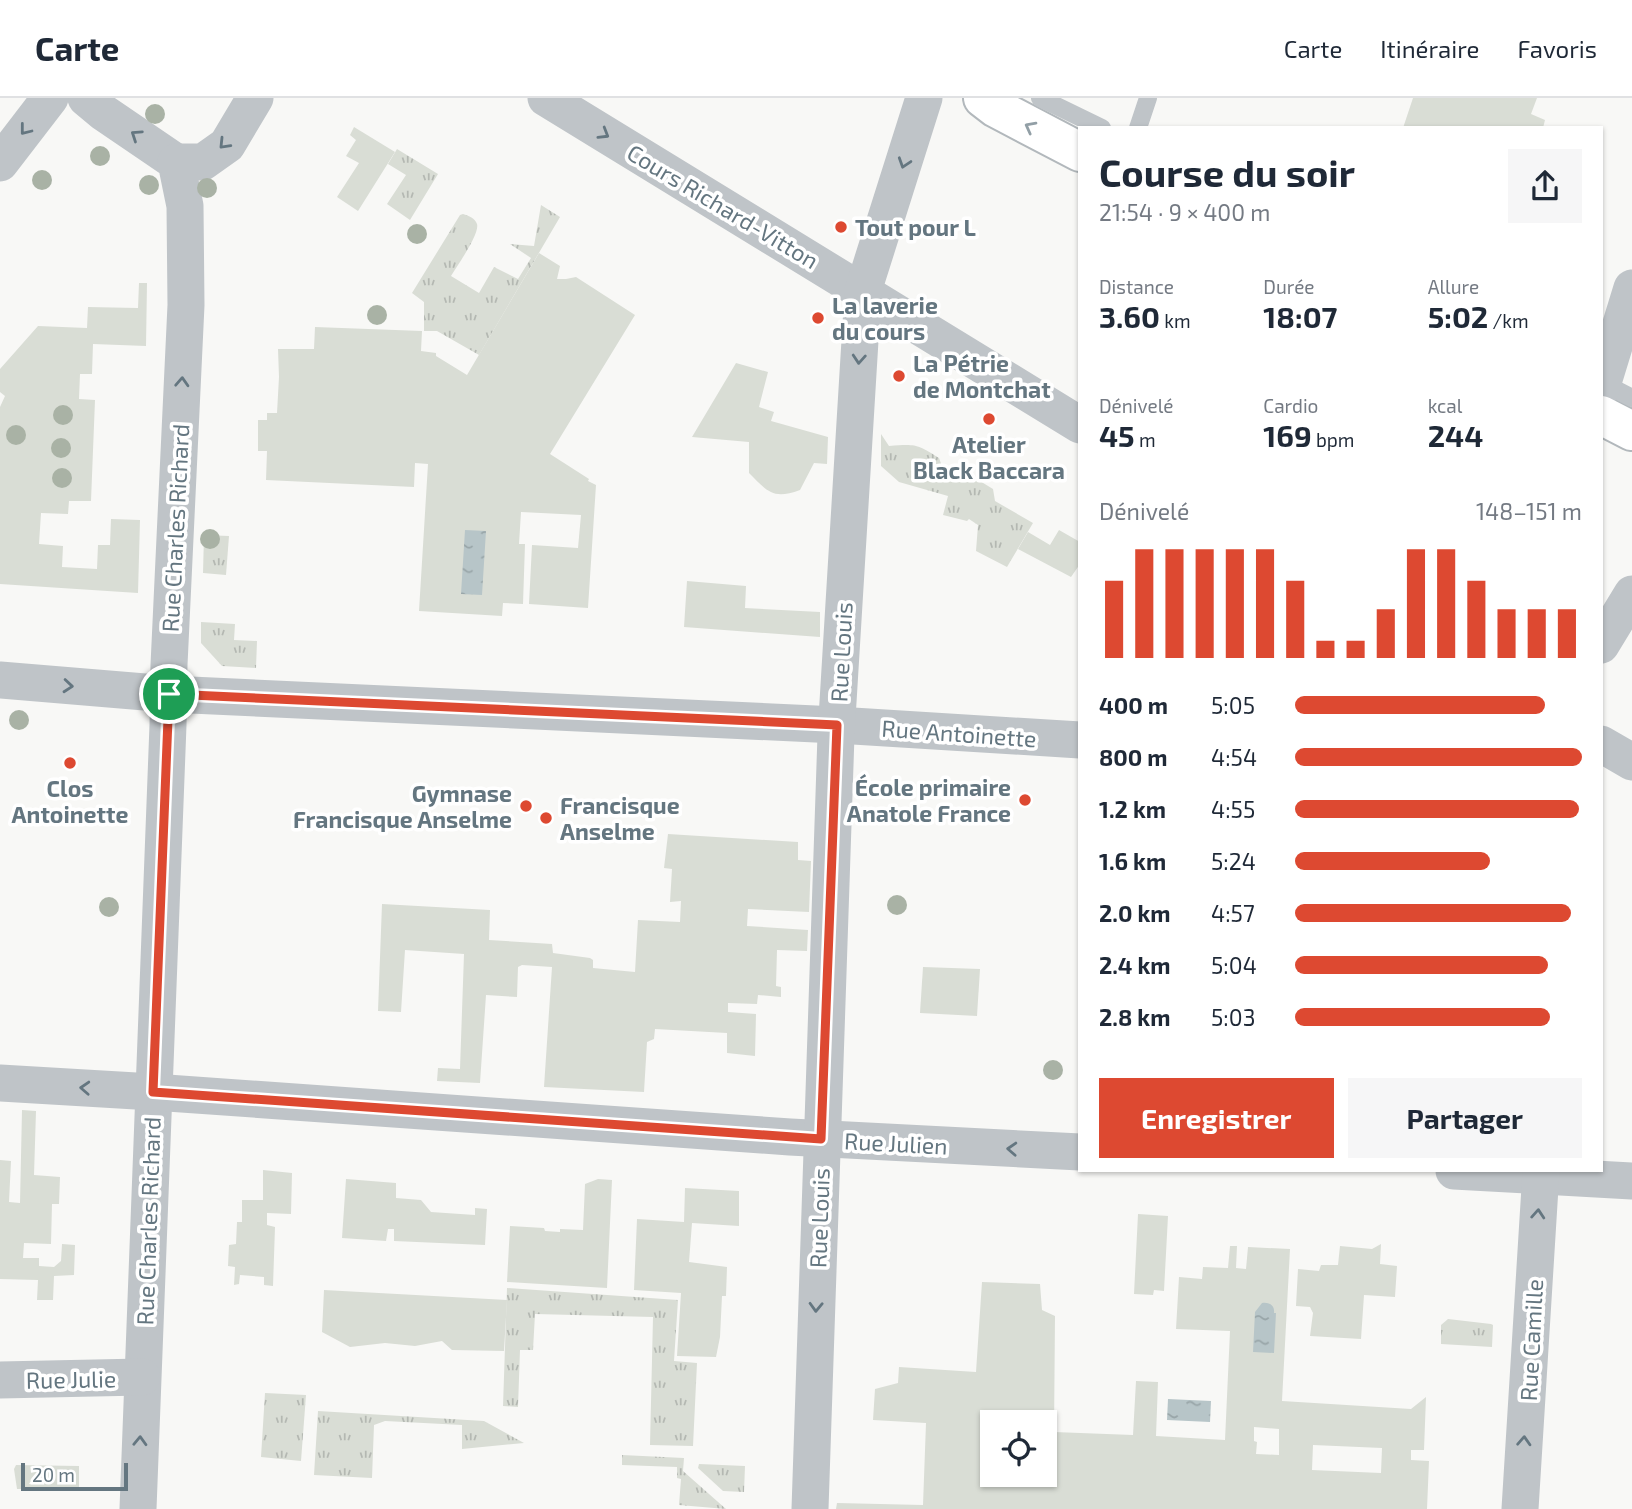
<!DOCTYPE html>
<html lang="fr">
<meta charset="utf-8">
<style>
:root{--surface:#fff;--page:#f6f6f7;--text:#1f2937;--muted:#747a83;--line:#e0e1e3;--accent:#dd4931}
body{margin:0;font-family:"Exo 2",sans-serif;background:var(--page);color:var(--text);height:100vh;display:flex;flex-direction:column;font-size:26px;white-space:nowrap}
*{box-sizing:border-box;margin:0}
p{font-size:23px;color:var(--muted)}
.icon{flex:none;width:38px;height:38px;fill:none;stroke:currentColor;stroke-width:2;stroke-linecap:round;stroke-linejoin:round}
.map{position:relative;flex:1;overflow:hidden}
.details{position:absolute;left:1078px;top:28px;width:525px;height:1046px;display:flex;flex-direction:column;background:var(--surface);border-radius:0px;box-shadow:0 2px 5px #0004}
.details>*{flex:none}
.fabs{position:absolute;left:980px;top:1312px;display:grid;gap:14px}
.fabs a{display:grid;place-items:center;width:77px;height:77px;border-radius:0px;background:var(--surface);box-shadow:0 2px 5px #0004;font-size:35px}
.scale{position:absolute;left:21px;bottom:18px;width:107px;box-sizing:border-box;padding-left:7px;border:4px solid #647680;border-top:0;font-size:19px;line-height:24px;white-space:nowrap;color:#647680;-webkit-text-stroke:5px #fff;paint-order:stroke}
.pin{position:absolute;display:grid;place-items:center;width:60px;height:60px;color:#fff;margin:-30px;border:4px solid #fff;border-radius:50%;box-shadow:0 2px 7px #0007}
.round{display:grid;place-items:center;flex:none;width:74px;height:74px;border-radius:0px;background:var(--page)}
.head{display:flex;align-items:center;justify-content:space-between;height:119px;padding:0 21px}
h1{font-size:38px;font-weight:700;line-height:52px}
.figures{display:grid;grid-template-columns:repeat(3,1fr);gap:10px;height:119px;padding:7px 21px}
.figures div{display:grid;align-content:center}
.figures b{font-size:30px;font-weight:700}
.figures small{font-size:19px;font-weight:400}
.figures p{font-size:19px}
.chart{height:196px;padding:14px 21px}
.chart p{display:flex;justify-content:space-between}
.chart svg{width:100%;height:126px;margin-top:7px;stroke:var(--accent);stroke-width:6}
.button{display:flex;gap:14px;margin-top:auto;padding:14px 21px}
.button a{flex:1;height:80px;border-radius:0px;background:var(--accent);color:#fff;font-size:28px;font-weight:700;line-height:80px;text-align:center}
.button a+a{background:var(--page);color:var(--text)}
ul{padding:0 21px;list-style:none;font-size:23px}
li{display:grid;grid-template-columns:112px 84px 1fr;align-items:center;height:52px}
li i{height:18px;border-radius:9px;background:var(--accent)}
header{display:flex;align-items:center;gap:42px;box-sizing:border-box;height:98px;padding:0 35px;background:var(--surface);border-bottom:2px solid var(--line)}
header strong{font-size:33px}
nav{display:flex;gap:38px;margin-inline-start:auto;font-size:24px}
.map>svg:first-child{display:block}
</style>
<header>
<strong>Carte</strong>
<nav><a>Carte</a><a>Itinéraire</a><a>Favoris</a></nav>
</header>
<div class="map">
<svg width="1632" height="1411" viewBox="0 0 1632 1411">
<defs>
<pattern id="grass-tufts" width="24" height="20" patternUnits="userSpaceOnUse" patternTransform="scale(1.75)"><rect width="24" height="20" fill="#d9ddd5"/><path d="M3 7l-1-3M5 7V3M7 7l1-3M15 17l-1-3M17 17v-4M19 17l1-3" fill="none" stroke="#b4b8b2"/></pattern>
<pattern id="water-ripples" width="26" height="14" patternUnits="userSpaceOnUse" patternTransform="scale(1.75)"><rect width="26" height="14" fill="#b7c5c8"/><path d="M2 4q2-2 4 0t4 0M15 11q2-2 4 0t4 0" fill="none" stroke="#98a5a8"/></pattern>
</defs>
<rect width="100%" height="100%" fill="#f8f8f6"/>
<g fill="url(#grass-tufts)">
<path d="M397 51 438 76 410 122 387 106 406 77 388 66Z"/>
<path d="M541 107 560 119 479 257 437 233H424V204L412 195 460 117 463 116C469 118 475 120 477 126 480 136 457 168 451 178L479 195 494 169 518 181 531 160 510 146 534 148Z"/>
<path d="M881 336 889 348C916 346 917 346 939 360L943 371 958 379 970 377 993 391 995 403 1033 425 1007 469 976 453 978 427 969 421 967 423 943 417 948 398 899 384 881 368Z"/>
<path d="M204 437 229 438 226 477 203 475Z"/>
<path d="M201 524 235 526 234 542 257 543 256 570 222 568 201 545Z"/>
<path d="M507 1190 678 1202 674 1263 697 1265 693 1348 650 1347 653 1219 535 1216 533 1252H520L518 1309 503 1308Z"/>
<path d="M1448 1221 1491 1226 1493 1227 1492 1249 1441 1246V1227Z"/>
<path d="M265 1295 306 1297 301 1363 261 1359Z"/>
<path d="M318 1313 484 1323 524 1345 462 1351V1327L385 1323 374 1327 372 1380 314 1377Z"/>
<path d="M622 1357 684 1360 683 1373 726 1411 679 1407 681 1381 677 1380V1369L622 1367Z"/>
<path d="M699 1366 745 1368 744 1394 723 1393 698 1370Z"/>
</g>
<g fill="#d9ddd5" fill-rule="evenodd">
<path d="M1413 0H1537L1531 16 1545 22 1543 30H1403Z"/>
<path d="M354 29 395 54 358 113 337 99 359 65 346 58 356 42 350 37Z"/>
<path d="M539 155 560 168 557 181H566L576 179 635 217 550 356 589 381 588 383 596 387 588 510 529 506 532 447 578 450 581 417 521 414 519 446H525L523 506 503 505 502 518 419 513 428 366 415 365 414 389 266 382 267 353H258V322H267V315H277L279 279 278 251H314L315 229 422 233 421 253 436 255V258L467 277Z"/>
<path d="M139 185H147L146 248 93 246 92 276H80L79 301 95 302 91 403H69L68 416 41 415 39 446 63 448 62 469 97 471 98 447H110L111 421 140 422 138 495 0 486V309L5 298 0 294V271L38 228 87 230 88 209 138 210Z"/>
<path d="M736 265 768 274 759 309 774 314 771 323 828 339 827 366 814 365 800 392C773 402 768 394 749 375V344L692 339Z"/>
<path d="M1059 432 1080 444V466L1071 479 1018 451 1028 434 1050 447Z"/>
<path d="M687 483 746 488 745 510 820 514V539L684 529Z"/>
<path d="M668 736 798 744V762L811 763 809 814 748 811 747 828 808 832 807 853 777 852 776 888 781 889V899L758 897 757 906 728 905V914L756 916 755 958 727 955V935L655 931 654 941 647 944 644 994 544 989 552 869 522 867 518 869 517 899 486 897 480 985 437 983 438 970 460 971 464 856 405 852 401 914 378 913 382 806 490 812 489 842 552 846 553 855 590 860 593 862V870L635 874 638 822 680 824 681 803 670 804 672 771 664 770Z"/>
<path d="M923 869 980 871 977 918 920 915Z"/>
<path d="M22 1012 36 1013 34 1077 60 1079 59 1106H52L51 1146 24 1145 23 1160H39V1168L54 1169 61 1163 62 1146 75 1147 74 1177 54 1178 53 1202H37L38 1182 0 1181V1062L11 1063 9 1104 20 1105Z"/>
<path d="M263 1072 292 1075 291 1116 267 1115V1127L275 1129 273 1188 264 1187V1179L240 1177 239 1186 234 1187 235 1169 228 1168 229 1147 236 1146 237 1124H242V1102H263Z"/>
<path d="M346 1081 396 1085V1100L421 1102 431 1114 475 1117V1110L487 1111 485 1147 394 1143V1131H388L386 1143 342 1140Z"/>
<path d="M598 1081 612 1082 607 1190 507 1184 510 1128 544 1130 545 1133 560 1134V1131L583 1132 585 1086Z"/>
<path d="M685 1090 739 1093V1128L692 1125 689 1164 727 1169 726 1198H722L720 1239 716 1259 677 1258 681 1195 634 1192 637 1121 684 1124Z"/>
<path d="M1138 1116 1168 1118 1164 1193 1154 1192 1153 1197 1134 1196Z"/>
<path d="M1381 1146 1380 1166 1397 1168 1395 1199 1364 1197 1361 1241 1310 1238 1313 1215 1310 1209 1296 1208 1298 1171 1319 1173 1321 1167H1338L1340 1148 1372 1151Z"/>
<path d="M1230 1148H1237L1236 1170 1246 1171 1248 1149 1290 1151 1282 1303 1411 1311 1426 1299 1424 1352H1411V1362L1429 1363 1427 1411H836L837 1405 923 1407 926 1325 873 1322 875 1291 898 1285 899 1269 976 1274 982 1184 1040 1186 1042 1212 1055 1218 1054 1334 1133 1337 1136 1283 1158 1284 1156 1338 1225 1342 1230 1233 1176 1231 1179 1179 1202 1181 1203 1169 1228 1170ZM992 1325H1045V1377H992ZM1254 1329 1279 1331V1357L1256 1356 1257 1344 1254 1343ZM1313 1347 1382 1350 1381 1375 1312 1372Z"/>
<path d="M324 1192 507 1202 504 1253 452 1252 442 1243 415 1248 385 1245 350 1249 322 1234Z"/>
<path d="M16 1367 79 1368V1390L17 1391 14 1371Z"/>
</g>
<g fill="url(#water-ripples)">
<path d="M465 432 486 433 482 497 461 496Z"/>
<path d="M1262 1205C1269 1204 1275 1207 1274 1215H1276L1274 1255 1253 1254 1255 1214Z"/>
<path d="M1168 1301 1211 1303 1210 1324 1167 1322Z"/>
</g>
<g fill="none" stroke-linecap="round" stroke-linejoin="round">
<g stroke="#b2b8bc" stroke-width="42">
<g id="secondary">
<path d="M983 0 996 10 1080 54"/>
<path d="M1601 317 1632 333"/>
</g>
</g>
<g stroke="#bfc4c8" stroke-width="18">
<path d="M1040 0 1102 30"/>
<path d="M1138 30 1148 0"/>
<path d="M1601 284 1632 300"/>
</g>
<g stroke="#bfc4c8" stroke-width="37">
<path d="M86 0 104 15 176 64 185 108 186 207 169 567 168 627 138 1411"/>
<path d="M546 0 1080 327"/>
<path d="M176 64H203L227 47 255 0"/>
<path d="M0 65 50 0"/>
<path d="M1601 291 1632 190"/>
<path d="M1601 547 1632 496"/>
<path d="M0 582 169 596 837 627 1080 642"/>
<path d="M1601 646 1632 664"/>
<path d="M0 985 153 994 790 1039 1080 1054"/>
<path d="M1454 1073 1632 1083"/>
<path d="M0 1282 142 1279"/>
<path d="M810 1411 836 637 863 193 924 0"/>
<path d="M1520 1411 1541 1073"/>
</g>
<use href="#secondary" stroke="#fff" stroke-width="38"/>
</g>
<g fill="#a9b2a5">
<circle cx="155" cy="16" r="10"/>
<circle cx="100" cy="58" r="10"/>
<circle cx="42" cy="82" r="10"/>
<circle cx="149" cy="87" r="10"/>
<circle cx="207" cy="90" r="10"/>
<circle cx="417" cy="136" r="10"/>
<circle cx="377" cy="217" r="10"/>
<circle cx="63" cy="317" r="10"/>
<circle cx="16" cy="337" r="10"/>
<circle cx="61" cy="350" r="10"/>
<circle cx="62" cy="380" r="10"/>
<circle cx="210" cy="441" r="10"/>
<circle cx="19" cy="622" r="10"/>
<circle cx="897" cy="807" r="10"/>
<circle cx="109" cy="809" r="10"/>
<circle cx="1053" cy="972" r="10"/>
</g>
<defs><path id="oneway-chevron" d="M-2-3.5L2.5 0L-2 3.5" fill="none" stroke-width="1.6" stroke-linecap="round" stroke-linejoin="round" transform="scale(1.75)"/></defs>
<use stroke="#929fa6" href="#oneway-chevron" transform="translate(1030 29) rotate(-152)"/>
<g stroke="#647680">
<use href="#oneway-chevron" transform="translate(25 32) rotate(128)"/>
<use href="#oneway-chevron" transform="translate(604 36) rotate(31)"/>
<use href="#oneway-chevron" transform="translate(136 37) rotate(-146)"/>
<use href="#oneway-chevron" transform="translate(224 46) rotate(134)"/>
<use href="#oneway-chevron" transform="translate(904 65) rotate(108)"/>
<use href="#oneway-chevron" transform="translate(859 261) rotate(94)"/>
<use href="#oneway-chevron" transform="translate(182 284) rotate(-87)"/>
<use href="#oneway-chevron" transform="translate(68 588) rotate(5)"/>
<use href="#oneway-chevron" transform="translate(85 990) rotate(-177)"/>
<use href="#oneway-chevron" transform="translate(1012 1051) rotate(-177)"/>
<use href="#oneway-chevron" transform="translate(1538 1116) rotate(-86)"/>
<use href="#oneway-chevron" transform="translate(816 1209) rotate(92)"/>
<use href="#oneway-chevron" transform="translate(140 1343) rotate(-88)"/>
<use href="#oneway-chevron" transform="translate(1524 1343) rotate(-87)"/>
</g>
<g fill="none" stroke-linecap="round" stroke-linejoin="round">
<g stroke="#fff" stroke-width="14">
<path id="route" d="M169 596 837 627 821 1041 153 994Z"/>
</g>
<use href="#route" stroke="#dd4931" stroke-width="9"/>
</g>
<g fill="#dd4931" stroke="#fff" stroke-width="2.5">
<circle cx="841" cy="129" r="7"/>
<circle cx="818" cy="220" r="7"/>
<circle cx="899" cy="278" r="7"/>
<circle cx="989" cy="321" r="7"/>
<circle cx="70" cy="665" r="7"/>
<circle cx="1025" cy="702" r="7"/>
<circle cx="526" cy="708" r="7"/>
<circle cx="546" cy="720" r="7"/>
</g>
<g text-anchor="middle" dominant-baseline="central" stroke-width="7" stroke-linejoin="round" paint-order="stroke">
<g font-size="23" fill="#647680" stroke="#fff">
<text transform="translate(723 108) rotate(31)">Cours Richard-Vitton</text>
<text transform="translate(175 430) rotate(-87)">Rue Charles Richard</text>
<text transform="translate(841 554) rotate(-87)">Rue Louis</text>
<text transform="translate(959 635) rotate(4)">Rue Antoinette</text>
<text transform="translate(896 1045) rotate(3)">Rue Julien</text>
<text transform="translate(819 1120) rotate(-88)">Rue Louis</text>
<text transform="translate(148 1123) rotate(-88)">Rue Charles Richard</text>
<text transform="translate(1531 1242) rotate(-87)">Rue Camille</text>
<text transform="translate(71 1281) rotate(-1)">Rue Julie</text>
</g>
<g font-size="23" font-weight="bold" fill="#647680" stroke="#fff" text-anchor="start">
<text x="855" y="129">Tout pour L</text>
<text x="832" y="207">La laverie<tspan x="832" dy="26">du cours</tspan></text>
<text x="913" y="265">La Pétrie<tspan x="913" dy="26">de Montchat</tspan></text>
<text x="989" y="346" text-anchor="middle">Atelier<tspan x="989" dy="26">Black Baccara</tspan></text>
<text x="1011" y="689" text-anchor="end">École primaire<tspan x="1011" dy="26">Anatole France</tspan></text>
<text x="70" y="690" text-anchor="middle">Clos<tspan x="70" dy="26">Antoinette</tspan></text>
<text x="512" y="695" text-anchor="end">Gymnase<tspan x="512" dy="26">Francisque Anselme</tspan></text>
<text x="560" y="707">Francisque<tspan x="560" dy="26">Anselme</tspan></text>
</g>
</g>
</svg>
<div class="fabs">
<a><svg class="icon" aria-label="locate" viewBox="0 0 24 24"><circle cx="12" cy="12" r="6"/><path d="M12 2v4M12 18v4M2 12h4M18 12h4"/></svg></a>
</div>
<div class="scale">20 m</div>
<div class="pin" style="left:169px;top:596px;background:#1e9e55"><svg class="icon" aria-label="arrive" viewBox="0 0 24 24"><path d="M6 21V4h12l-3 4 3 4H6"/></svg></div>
<section class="details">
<div class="head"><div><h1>Course du soir</h1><p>21:54 · 9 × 400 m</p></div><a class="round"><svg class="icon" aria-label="share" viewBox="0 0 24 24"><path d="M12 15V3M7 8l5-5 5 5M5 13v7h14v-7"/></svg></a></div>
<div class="figures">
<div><p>Distance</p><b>3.60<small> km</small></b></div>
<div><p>Durée</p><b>18:07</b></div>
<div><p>Allure</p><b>5:02<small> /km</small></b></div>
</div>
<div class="figures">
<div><p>Dénivelé</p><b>45<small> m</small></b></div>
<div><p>Cardio</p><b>169<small> bpm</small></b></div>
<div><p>kcal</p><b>244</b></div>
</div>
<div class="chart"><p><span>Dénivelé</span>148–151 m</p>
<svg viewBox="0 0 160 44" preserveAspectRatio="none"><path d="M5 44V17M15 44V6M25 44V6M35 44V6M45 44V6M55 44V6M65 44V17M75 44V38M85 44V38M95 44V27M105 44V6M115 44V6M125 44V17M135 44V27M145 44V27M155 44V27"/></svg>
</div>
<ul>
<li><b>400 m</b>5:05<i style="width:87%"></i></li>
<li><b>800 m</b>4:54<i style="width:100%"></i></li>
<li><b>1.2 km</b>4:55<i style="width:99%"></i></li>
<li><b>1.6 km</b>5:24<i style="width:68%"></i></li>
<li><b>2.0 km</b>4:57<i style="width:96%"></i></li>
<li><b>2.4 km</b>5:04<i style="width:88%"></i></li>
<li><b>2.8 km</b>5:03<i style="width:89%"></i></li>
</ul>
<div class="button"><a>Enregistrer</a><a>Partager</a></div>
</section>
</div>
